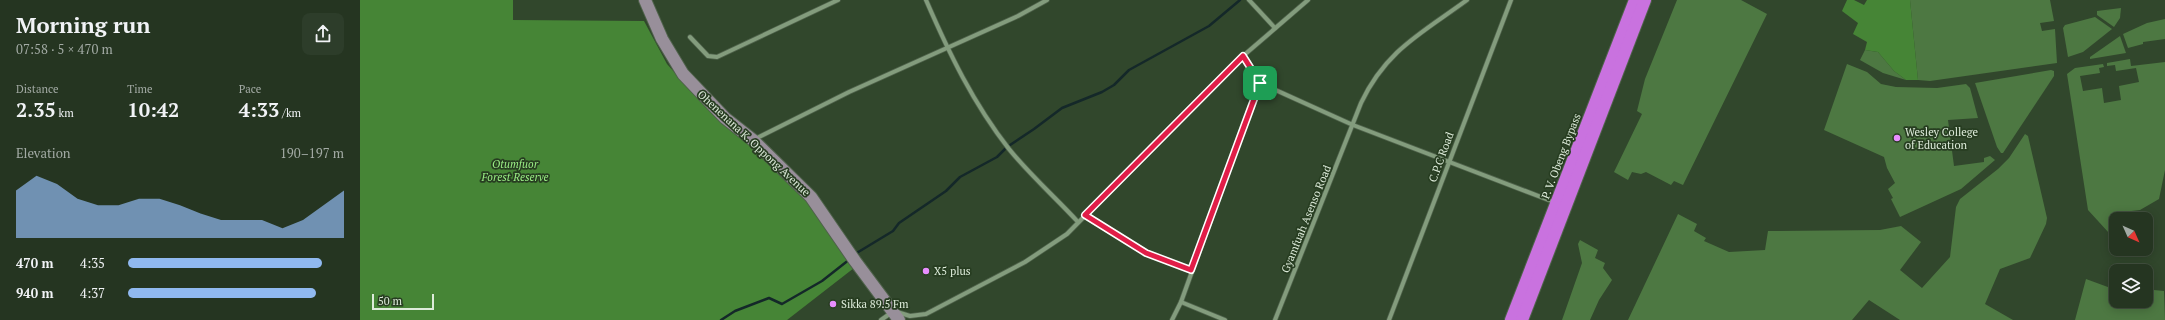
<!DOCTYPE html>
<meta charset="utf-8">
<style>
:root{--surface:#253521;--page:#2d3d2a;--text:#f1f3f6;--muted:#a3aba5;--line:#42503f;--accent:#90b9f0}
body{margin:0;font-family:"PT Serif",serif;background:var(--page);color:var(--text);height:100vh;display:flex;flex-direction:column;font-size:15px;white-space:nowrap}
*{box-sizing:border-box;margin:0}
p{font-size:13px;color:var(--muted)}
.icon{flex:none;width:22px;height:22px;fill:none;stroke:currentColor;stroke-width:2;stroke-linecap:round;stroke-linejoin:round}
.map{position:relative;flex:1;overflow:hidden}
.side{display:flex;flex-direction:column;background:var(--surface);width:360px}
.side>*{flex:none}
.needle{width:26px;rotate:135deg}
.controls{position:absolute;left:1749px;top:212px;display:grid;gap:8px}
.controls a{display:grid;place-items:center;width:44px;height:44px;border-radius:8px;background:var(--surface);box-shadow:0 2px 10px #0003,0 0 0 1px var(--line);font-size:20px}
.scale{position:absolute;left:12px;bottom:10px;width:62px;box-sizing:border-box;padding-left:4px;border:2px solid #ddebda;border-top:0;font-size:11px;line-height:14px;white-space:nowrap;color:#ddebda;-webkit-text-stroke:3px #273d21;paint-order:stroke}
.pin{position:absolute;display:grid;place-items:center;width:34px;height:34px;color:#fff;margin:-17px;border-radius:8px;box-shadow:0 2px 6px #0006}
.round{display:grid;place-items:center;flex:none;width:42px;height:42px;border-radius:8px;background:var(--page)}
.headline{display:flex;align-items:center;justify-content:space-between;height:68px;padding:0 16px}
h1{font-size:22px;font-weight:600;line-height:30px}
.metrics{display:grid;grid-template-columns:repeat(3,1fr);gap:6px;height:68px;padding:4px 16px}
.metrics div{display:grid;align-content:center}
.metrics b{font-size:20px;font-weight:600}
.metrics small{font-size:11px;font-weight:400}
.metrics p{font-size:11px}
.chart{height:112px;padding:8px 16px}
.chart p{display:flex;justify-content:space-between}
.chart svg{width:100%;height:72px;margin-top:4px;fill:var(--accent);opacity:.7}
ul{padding:0 16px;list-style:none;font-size:13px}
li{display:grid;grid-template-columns:64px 48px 1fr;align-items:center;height:30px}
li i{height:10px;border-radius:5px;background:var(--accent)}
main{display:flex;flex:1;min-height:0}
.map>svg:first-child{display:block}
</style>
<main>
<section class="side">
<div class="headline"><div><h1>Morning run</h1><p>07:58 · 5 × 470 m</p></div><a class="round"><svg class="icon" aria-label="share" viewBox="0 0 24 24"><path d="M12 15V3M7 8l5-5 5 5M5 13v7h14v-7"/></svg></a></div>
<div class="metrics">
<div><p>Distance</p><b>2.35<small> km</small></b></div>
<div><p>Time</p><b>10:42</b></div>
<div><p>Pace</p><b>4:33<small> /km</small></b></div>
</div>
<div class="chart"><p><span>Elevation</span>190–197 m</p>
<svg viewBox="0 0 160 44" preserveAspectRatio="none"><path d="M0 44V15L10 6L20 11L30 20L40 24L50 24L60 20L70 20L80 24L90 29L100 33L110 33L120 33L130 38L140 33L150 24L160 15V44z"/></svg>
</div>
<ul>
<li><b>470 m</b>4:35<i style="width:90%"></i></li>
<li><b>940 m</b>4:37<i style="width:87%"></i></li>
</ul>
</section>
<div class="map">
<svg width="1805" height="320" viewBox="0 0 1805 320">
<rect width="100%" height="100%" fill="#31472c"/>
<g fill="#4d7842">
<path d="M1317 0H1381L1407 14 1323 185 1314 181 1311 185 1286 172 1281 174 1272 172 1268 180 1254 172 1282 114 1277 111 1285 79Z"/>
<path d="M1550 0H1690L1694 21 1680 23 1682 31 1695 29 1697 63 1570 81 1558 80Z"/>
<path d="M1761 8 1760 18 1754 27 1737 15V11Z"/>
<path d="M1735 17 1752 29 1723 52 1708 57 1703 28 1705 25Z"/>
<path d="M1805 19V39L1783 42V44L1768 48 1763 34 1787 23Z"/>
<path d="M1760 36 1766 53 1730 59V57Z"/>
<path d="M1505 50 1518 52 1534 71 1546 80 1523 73 1500 60Z"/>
<path d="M1770 59 1771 66 1805 62V170L1799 199 1780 210 1763 212 1759 219H1756V223L1749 233 1728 210 1707 74 1715 68 1743 64 1744 67 1739 68 1740 73 1720 76 1723 91 1742 88 1744 103 1761 100 1759 86 1779 82 1776 68 1756 71 1755 65 1747 66V63Z"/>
<path d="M1487 64 1507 72 1521 84 1536 87 1577 88 1606 84 1610 88 1618 118 1588 120 1594 166 1624 162V158L1630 156 1635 160 1601 189 1540 217 1531 199 1533 198 1528 189 1535 183 1527 168 1524 157 1464 130Z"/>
<path d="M1691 70 1694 71V76L1643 153H1641L1637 147 1615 83Z"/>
<path d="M1665 134 1668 136 1687 218 1686 224 1670 258 1640 269 1625 304 1653 320H1540L1509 300 1492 320H1268L1318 214 1337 224 1334 231 1346 238 1344 241 1369 252 1405 250 1408 231 1520 230 1541 226 1561 242 1540 270 1562 288 1590 257 1596 207 1600 199 1638 169 1649 158Z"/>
<path d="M1220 240 1238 250 1235 258 1245 263 1243 268 1252 280 1239 300 1230 320H1202L1222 263 1218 244Z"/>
<path d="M1726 279 1756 290V301H1786V298L1794 290 1804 291 1805 320H1715Z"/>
</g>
<g fill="#468536">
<path d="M0 0H153V20L284 21 307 64 331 91 408 157 445 197 494 268 427 320H0Z"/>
<path d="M1487 0H1494L1504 5 1507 0H1550L1558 80H1546L1534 71 1518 52 1505 50 1507 42 1493 34 1498 23 1482 11Z"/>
</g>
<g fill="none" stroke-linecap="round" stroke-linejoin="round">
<g stroke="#142829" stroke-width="2.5">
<path d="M495 254 533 231 539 223 586 191 600 177 637 157 647 147 674 129 702 108 742 92 754 85 769 70 849 26 880 0"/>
<path d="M361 320 375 311 409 298 422 304 462 281 490 259"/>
</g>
<g stroke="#4f624b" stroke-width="5.5">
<g id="street">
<path d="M566 0C589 53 613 103 649 149 670 175 696 198 718 222"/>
<path d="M889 0 915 28"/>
<path d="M330 37 348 56 357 57 478 0"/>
<path d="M883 56 900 83 993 125 1194 202"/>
<path d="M395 139 489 92 658 16 687 0"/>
<path d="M725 215 786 253 831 270"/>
<path d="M821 302 865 320"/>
<path d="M537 312 550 316 566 314 665 262 707 234 883 56 948 0"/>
<path d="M521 320 531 313"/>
<path d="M812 320 821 302 900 83"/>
<path d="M915 320 1001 103C1026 50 1062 33 1107 0"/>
<path d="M1029 320 1151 0"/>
</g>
</g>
<g stroke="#4f624b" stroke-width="14">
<path id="secondary" d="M285 0 302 39 323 74 365 118 393 140 451 197 495 261 539 320"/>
</g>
<g stroke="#4f624b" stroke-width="14">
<g id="highway">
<path d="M1151 320 1275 0"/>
<path d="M1162 320 1285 0"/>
</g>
</g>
<use href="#street" stroke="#839c7d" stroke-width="4"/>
<use href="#secondary" stroke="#988f9a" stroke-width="12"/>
<use href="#highway" stroke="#c972df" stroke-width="12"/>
</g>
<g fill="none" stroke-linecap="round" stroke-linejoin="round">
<g stroke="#fff" stroke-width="8">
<path id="route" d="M883 56 900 83 831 270 786 253 725 215Z"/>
</g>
<use href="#route" stroke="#e11d48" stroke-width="5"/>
</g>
<g fill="#e88eff" stroke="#273d21" stroke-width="1.5">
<circle cx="1537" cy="138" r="4"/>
<circle cx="566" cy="271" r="4"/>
<circle cx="473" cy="304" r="4"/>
</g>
<g text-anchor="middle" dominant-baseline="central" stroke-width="3.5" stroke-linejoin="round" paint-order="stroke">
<g font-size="11" fill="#ddebda" stroke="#273d21" text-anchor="start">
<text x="1545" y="132">Wesley College<tspan x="1545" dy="13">of Education</tspan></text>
<text x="574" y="271">X5 plus</text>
<text x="481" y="304">Sikka 89.5 Fm</text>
</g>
<g font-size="11" fill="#ddebda" stroke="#273d21">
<text transform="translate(394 143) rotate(43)">Ohenenana K. Oppong Avenue</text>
<text transform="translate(1201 156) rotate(-69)">P. V. Obeng Bypass</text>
<text transform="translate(1081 157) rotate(-70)">C.P.C Road</text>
<text transform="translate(946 219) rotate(-68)">Gyamfuah Asenso Road</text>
</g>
<g font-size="11" font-style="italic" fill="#9aed85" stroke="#273d21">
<text x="155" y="164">Otumfuor<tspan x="155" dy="13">Forest Reserve</tspan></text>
</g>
</g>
</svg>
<div class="controls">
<a><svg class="needle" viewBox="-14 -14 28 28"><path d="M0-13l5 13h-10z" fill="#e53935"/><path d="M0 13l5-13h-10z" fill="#a3aba5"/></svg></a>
<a><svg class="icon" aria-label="layers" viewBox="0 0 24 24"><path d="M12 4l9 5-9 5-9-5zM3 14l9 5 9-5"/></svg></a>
</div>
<div class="scale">50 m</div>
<div class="pin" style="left:900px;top:83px;background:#1e9e55"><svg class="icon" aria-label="arrive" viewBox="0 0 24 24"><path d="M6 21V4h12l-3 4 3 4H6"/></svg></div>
</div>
</main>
